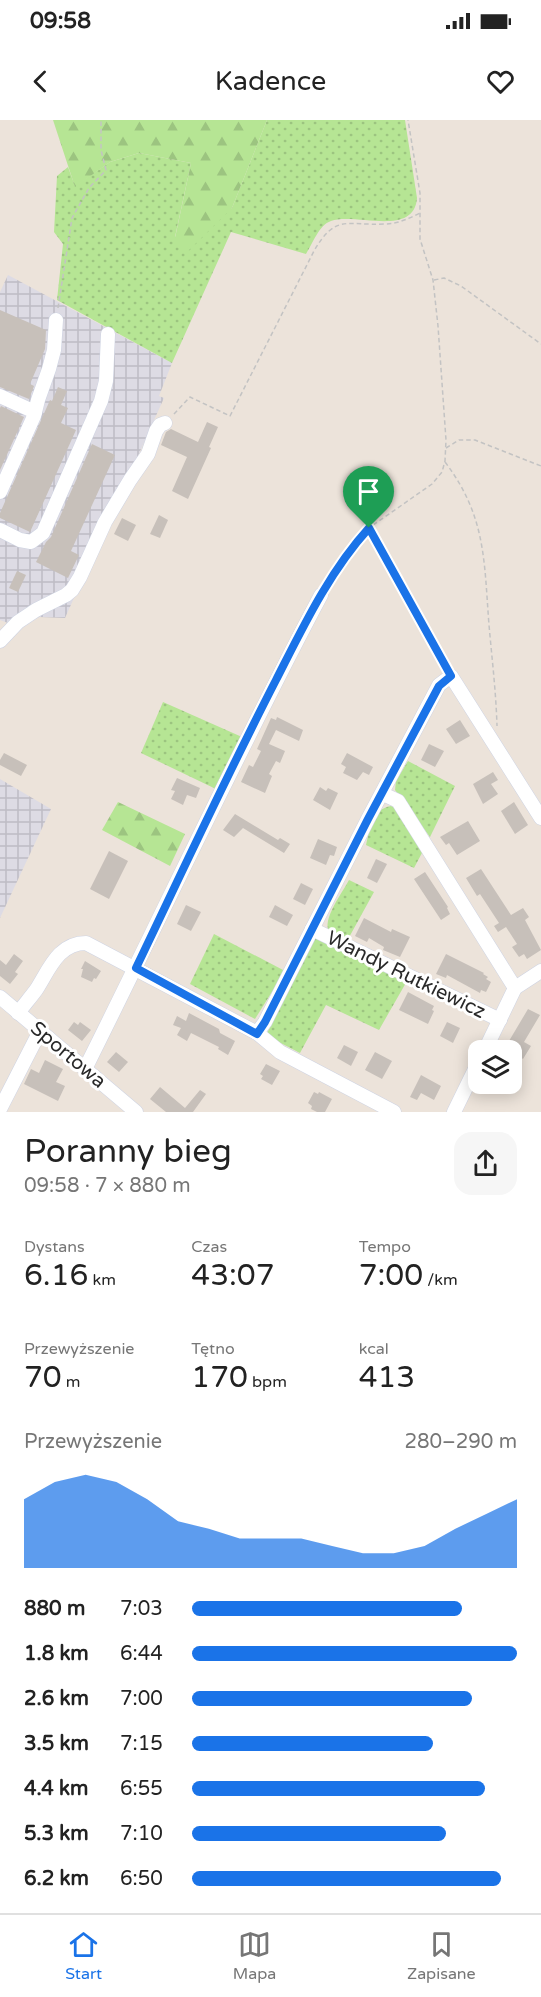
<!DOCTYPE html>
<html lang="pl">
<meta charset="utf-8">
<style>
:root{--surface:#fff;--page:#f6f6f6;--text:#222;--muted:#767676;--line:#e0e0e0;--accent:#1a73e8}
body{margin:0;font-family:"Varela Round",sans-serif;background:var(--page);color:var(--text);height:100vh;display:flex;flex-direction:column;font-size:22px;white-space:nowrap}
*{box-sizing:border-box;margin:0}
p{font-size:20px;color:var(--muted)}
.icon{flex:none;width:33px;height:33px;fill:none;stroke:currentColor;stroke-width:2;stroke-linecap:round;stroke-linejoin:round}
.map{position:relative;height:992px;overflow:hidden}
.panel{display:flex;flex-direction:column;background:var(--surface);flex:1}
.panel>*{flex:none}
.buttons{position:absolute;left:468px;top:920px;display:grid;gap:12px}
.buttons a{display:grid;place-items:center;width:54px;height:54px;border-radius:12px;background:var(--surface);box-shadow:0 3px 15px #0003;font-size:30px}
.pin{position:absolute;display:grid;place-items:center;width:51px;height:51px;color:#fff;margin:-62px -26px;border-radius:50% 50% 50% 0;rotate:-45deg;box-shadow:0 0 6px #0007}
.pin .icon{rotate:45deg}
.round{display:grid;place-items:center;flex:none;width:63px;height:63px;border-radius:18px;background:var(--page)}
.head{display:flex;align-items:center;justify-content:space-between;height:102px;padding:0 24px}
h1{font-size:33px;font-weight:600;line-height:45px}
.figures{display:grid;grid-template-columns:repeat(3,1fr);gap:9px;height:102px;padding:6px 24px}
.figures div{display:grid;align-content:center}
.figures b{font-size:30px;font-weight:600}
.figures small{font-size:16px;font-weight:400}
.figures p{font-size:16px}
.chart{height:168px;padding:12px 24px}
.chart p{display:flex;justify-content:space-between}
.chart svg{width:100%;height:108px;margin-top:6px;fill:var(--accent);opacity:.7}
ul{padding:0 24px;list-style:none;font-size:20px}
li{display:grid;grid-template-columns:96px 72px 1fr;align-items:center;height:45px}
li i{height:15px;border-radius:8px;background:var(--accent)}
.status{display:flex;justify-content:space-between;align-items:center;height:42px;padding:0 30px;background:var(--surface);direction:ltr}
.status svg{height:16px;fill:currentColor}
header{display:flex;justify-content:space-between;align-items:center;height:78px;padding:0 24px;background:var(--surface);font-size:27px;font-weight:600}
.tabs{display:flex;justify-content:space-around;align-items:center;height:84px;border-top:2px solid var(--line);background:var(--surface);font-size:16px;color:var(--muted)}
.tabs a{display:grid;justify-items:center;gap:3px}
.tabs .active{color:var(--accent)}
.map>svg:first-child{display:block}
</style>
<div class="status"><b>09:58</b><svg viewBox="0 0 49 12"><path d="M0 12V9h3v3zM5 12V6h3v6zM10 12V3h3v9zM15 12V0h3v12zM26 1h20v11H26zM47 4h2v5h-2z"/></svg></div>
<header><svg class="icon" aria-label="back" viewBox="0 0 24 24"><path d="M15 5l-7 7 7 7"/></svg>Kadence<svg class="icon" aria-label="heart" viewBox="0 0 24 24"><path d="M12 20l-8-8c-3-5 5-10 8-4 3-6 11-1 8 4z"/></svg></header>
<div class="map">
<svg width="541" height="992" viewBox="0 0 541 992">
<defs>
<pattern id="industrial-grid" width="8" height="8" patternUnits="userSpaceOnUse" patternTransform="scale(1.5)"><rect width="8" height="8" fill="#dddbe4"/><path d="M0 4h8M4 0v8" fill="none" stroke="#bebcc4"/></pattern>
<pattern id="grass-dots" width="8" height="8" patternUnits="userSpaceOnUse" patternTransform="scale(1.5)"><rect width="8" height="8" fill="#b6e594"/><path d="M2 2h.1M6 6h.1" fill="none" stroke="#9cc480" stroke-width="1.8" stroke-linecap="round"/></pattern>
<pattern id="forest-firs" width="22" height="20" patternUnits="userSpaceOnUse" patternTransform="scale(1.5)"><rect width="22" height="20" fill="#b6e594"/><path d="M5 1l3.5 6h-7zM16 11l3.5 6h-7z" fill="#9cc480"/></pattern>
</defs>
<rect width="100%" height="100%" fill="#ece3da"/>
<g fill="url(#industrial-grid)">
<path d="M8 155 172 243 159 276 164 278 65 498 39 497 13 505 0 500V172Z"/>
<path d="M0 659 51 689 0 798Z"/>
</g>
<g fill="url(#grass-dots)">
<path d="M267 0H405L417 78C414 118 355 92 331 101 319 105 313 123 306 134L231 112 172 243 57 180 63 124 54 112 57 56 68 47 75 66 110 42 139 33 191 43 175 117 232 88Z"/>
<path d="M163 582 242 617 218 670 141 633Z"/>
<path d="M408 641 455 666 430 717 395 670 396 661Z"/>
<path d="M391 686 398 689 423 731 414 748 366 725C370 709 372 689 391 686Z"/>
<path d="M349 760 374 772 347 821C342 818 334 816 330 812 320 802 344 770 349 760Z"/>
<path d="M214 814 285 851 255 899 190 864Z"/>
<path d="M316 817 407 861 379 910 326 885 300 933 273 919 267 913Z"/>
</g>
<g fill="url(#forest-firs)">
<path d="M53 0H267L232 88 187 132 175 118 191 43 139 33 110 42 75 67Z"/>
<path d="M118 682 185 714 170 746 102 710Z"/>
</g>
<g fill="#c7c0ba">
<path d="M0 190 46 210 45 229 30 264 34 266 29 279 0 267Z"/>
<path d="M58 267 67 271 61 285 68 288 61 303 76 310 30 412 0 398V393L50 280 52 281Z"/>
<path d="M1 286 24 297 0 350V288Z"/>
<path d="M207 302 218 307 209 327 211 328 188 379 172 371 187 337 161 325 166 312 171 309 198 322Z"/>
<path d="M92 324 115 335 71 431 79 435 68 458 36 442 46 422 51 417Z"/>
<path d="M159 395 168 400 160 418 150 414Z"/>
<path d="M122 398 136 405 128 421 114 414Z"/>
<path d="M17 451 26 455 18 472 9 468Z"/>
<path d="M277 597 303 610 299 621 276 610 269 624 285 631 280 643 276 641 269 654 272 656 265 673 241 662 249 645 253 647 261 631 257 629 271 598 276 600Z"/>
<path d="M460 600 470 616 456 624 446 609Z"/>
<path d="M429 624 444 631 435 647 421 640Z"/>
<path d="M4 633 27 645 21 656 0 645V640Z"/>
<path d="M347 633 373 647 369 655 363 652 357 660 343 653 346 647 341 644Z"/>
<path d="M493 652 498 660 491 664 498 674 483 684 473 664Z"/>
<path d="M177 658 200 668 196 678 187 675 183 685 171 679 175 671 171 670Z"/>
<path d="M320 667 326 671 328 668 338 673 330 690 313 680Z"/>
<path d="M514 682 528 705 515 714 501 691Z"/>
<path d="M235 694 278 720 280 718 290 724 284 733 243 708 234 717 223 710Z"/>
<path d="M468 701 480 721 457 735 449 723 446 725 440 717Z"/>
<path d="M318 719 337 727 334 736 330 735 326 745 310 738Z"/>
<path d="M109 731 128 741 109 779 90 769Z"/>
<path d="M376 739 387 744 377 763 367 758Z"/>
<path d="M481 749 511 795 523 788 529 797 525 800 541 830 527 839 524 834 519 837 512 827 517 824 506 807 498 812 494 806 499 803 480 774 477 776 466 758Z"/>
<path d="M425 752 448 787 447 788 450 794 441 800 414 759Z"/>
<path d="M301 763 313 769 305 785 293 779Z"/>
<path d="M186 785 201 792 191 811 177 804Z"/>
<path d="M275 785 293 795 287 806 269 797Z"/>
<path d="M364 798 391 812 392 809 410 817 400 837 383 830 384 827 369 818 367 822 355 816Z"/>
<path d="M14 834 23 841 15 852 18 854 10 864 0 856V840L6 845Z"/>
<path d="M446 834 484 853 483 854 488 857 486 859 491 862 486 872 481 870 480 873 447 855 446 858 436 854Z"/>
<path d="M85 841 101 851 96 859 94 858 92 862 81 857 83 849H81Z"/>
<path d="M408 872 434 886 432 890 434 891 428 904 399 890Z"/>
<path d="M528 889 540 895 524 922 531 926 523 939 519 936 516 940 512 938V930L502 927 506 920 509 921Z"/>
<path d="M189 893 219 909 220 913 235 921 228 935 218 929 219 927 191 913 187 921 177 915 181 908 173 905 177 896 186 901Z"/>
<path d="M74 902 78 905 80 902 91 910 82 921 68 910Z"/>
<path d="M447 902 460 908 453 923 440 916Z"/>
<path d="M344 925 358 932 351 946 337 938Z"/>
<path d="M116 932 128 942 119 952 107 942Z"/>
<path d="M375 932 392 941 382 959 365 950Z"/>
<path d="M45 940 63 949 56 962 65 966 58 981 24 964 31 949 39 953Z"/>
<path d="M266 944 280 951 272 965 261 959 263 956 260 954Z"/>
<path d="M421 955 441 966 434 980 421 973 417 980 410 977Z"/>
<path d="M160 967 185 988 200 970 206 974 193 992H166L150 979Z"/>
<path d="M314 972 318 974 319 972 332 979 325 992H317L311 989 312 986 308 983Z"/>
</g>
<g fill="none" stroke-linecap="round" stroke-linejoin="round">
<g stroke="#cfd4e3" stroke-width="15">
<g id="minor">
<path d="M0 276 35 292"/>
<path d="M0 372 34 296 38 280 49 249 54 230 56 200"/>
<path d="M0 410 20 420 31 422 43 413 101 281 106 261 108 214"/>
<path d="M0 521 18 502 36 490 66 475 72 470 80 457 105 402 130 360 148 334 156 311 160 305 165 303"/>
<path d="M383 674 398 681 515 868"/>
<path d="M312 809 500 900"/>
<path d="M0 877 136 992"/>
<path d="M18 893C24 885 30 878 36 870 49 850 58 823 86 823L257 913 280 932 394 992"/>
<path d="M257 913 265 902 368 699 439 565 451 556 541 698"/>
<path d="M485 930 515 868 541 851"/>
<path d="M85 949C164 791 238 631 321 475"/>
<path d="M0 989 40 911"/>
<path d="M454 992 478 943"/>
</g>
</g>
<g stroke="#c3c3c3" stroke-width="1.5" stroke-dasharray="4.5 3" stroke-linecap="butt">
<path d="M434 160 444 158 461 166 541 224"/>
<path d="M58 188 72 98 89 68 106 50 101 30V0"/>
<path d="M174 294 190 277 230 296 314 131C336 93 347 106 384 104 397 104 408 99 420 93"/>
<path d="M446 328 459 320H475L541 346"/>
<path d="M445 342C486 396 484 440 489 505 492 539 496 572 497 606"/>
<path d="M369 409 446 546"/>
<path d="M328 464 350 428 369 408 432 364 442 352 445 341 446 320 438 206 433 160 420 119V73L408 0"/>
</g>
<use href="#minor" stroke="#fff" stroke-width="14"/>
</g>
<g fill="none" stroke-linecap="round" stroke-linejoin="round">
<g stroke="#fff" stroke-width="12">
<path id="route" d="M369 408 451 556 439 566 368 699 265 902 257 914 136 848C182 752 227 655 276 560 303 507 329 452 369 408Z"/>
</g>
<use href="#route" stroke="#1a73e8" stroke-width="8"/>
</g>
<g text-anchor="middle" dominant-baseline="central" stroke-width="6" stroke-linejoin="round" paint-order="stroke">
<g font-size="20" fill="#292929" stroke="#fff">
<text transform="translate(406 855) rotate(26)">Wandy Rutkiewicz</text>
<text transform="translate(68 935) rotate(40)">Sportowa</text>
</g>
</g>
</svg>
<div class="buttons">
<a><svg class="icon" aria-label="layers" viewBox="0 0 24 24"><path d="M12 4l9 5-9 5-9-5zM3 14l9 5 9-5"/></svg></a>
</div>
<div class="pin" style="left:369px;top:408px;background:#1e9e55"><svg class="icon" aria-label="arrive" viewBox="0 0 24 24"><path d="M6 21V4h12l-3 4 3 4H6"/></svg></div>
</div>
<section class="panel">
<div class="head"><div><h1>Poranny bieg</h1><p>09:58 · 7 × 880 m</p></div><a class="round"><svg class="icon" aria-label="share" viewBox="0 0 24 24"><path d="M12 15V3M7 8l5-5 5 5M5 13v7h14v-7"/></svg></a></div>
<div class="figures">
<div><p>Dystans</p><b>6.16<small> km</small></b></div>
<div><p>Czas</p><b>43:07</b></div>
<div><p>Tempo</p><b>7:00<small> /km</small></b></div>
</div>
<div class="figures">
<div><p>Przewyższenie</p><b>70<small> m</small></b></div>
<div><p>Tętno</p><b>170<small> bpm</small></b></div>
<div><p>kcal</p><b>413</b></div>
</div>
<div class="chart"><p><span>Przewyższenie</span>280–290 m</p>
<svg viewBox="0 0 160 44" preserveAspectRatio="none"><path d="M0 44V16L10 9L20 6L30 9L40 16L50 25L60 28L70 32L80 32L90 32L100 35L110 38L120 38L130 35L140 28L150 22L160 16V44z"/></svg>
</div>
<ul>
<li><b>880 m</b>7:03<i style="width:83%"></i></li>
<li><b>1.8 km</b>6:44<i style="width:100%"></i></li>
<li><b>2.6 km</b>7:00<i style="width:86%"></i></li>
<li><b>3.5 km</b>7:15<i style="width:74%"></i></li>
<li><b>4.4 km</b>6:55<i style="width:90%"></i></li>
<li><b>5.3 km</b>7:10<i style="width:78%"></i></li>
<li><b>6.2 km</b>6:50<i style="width:95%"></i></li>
</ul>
</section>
<nav class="tabs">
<a class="active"><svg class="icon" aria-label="home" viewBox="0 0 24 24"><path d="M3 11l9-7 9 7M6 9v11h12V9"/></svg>Start</a>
<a><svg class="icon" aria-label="map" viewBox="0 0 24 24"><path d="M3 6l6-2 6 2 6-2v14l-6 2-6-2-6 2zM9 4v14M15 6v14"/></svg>Mapa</a>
<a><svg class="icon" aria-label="saved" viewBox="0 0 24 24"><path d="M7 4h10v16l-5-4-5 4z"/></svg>Zapisane</a>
</nav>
